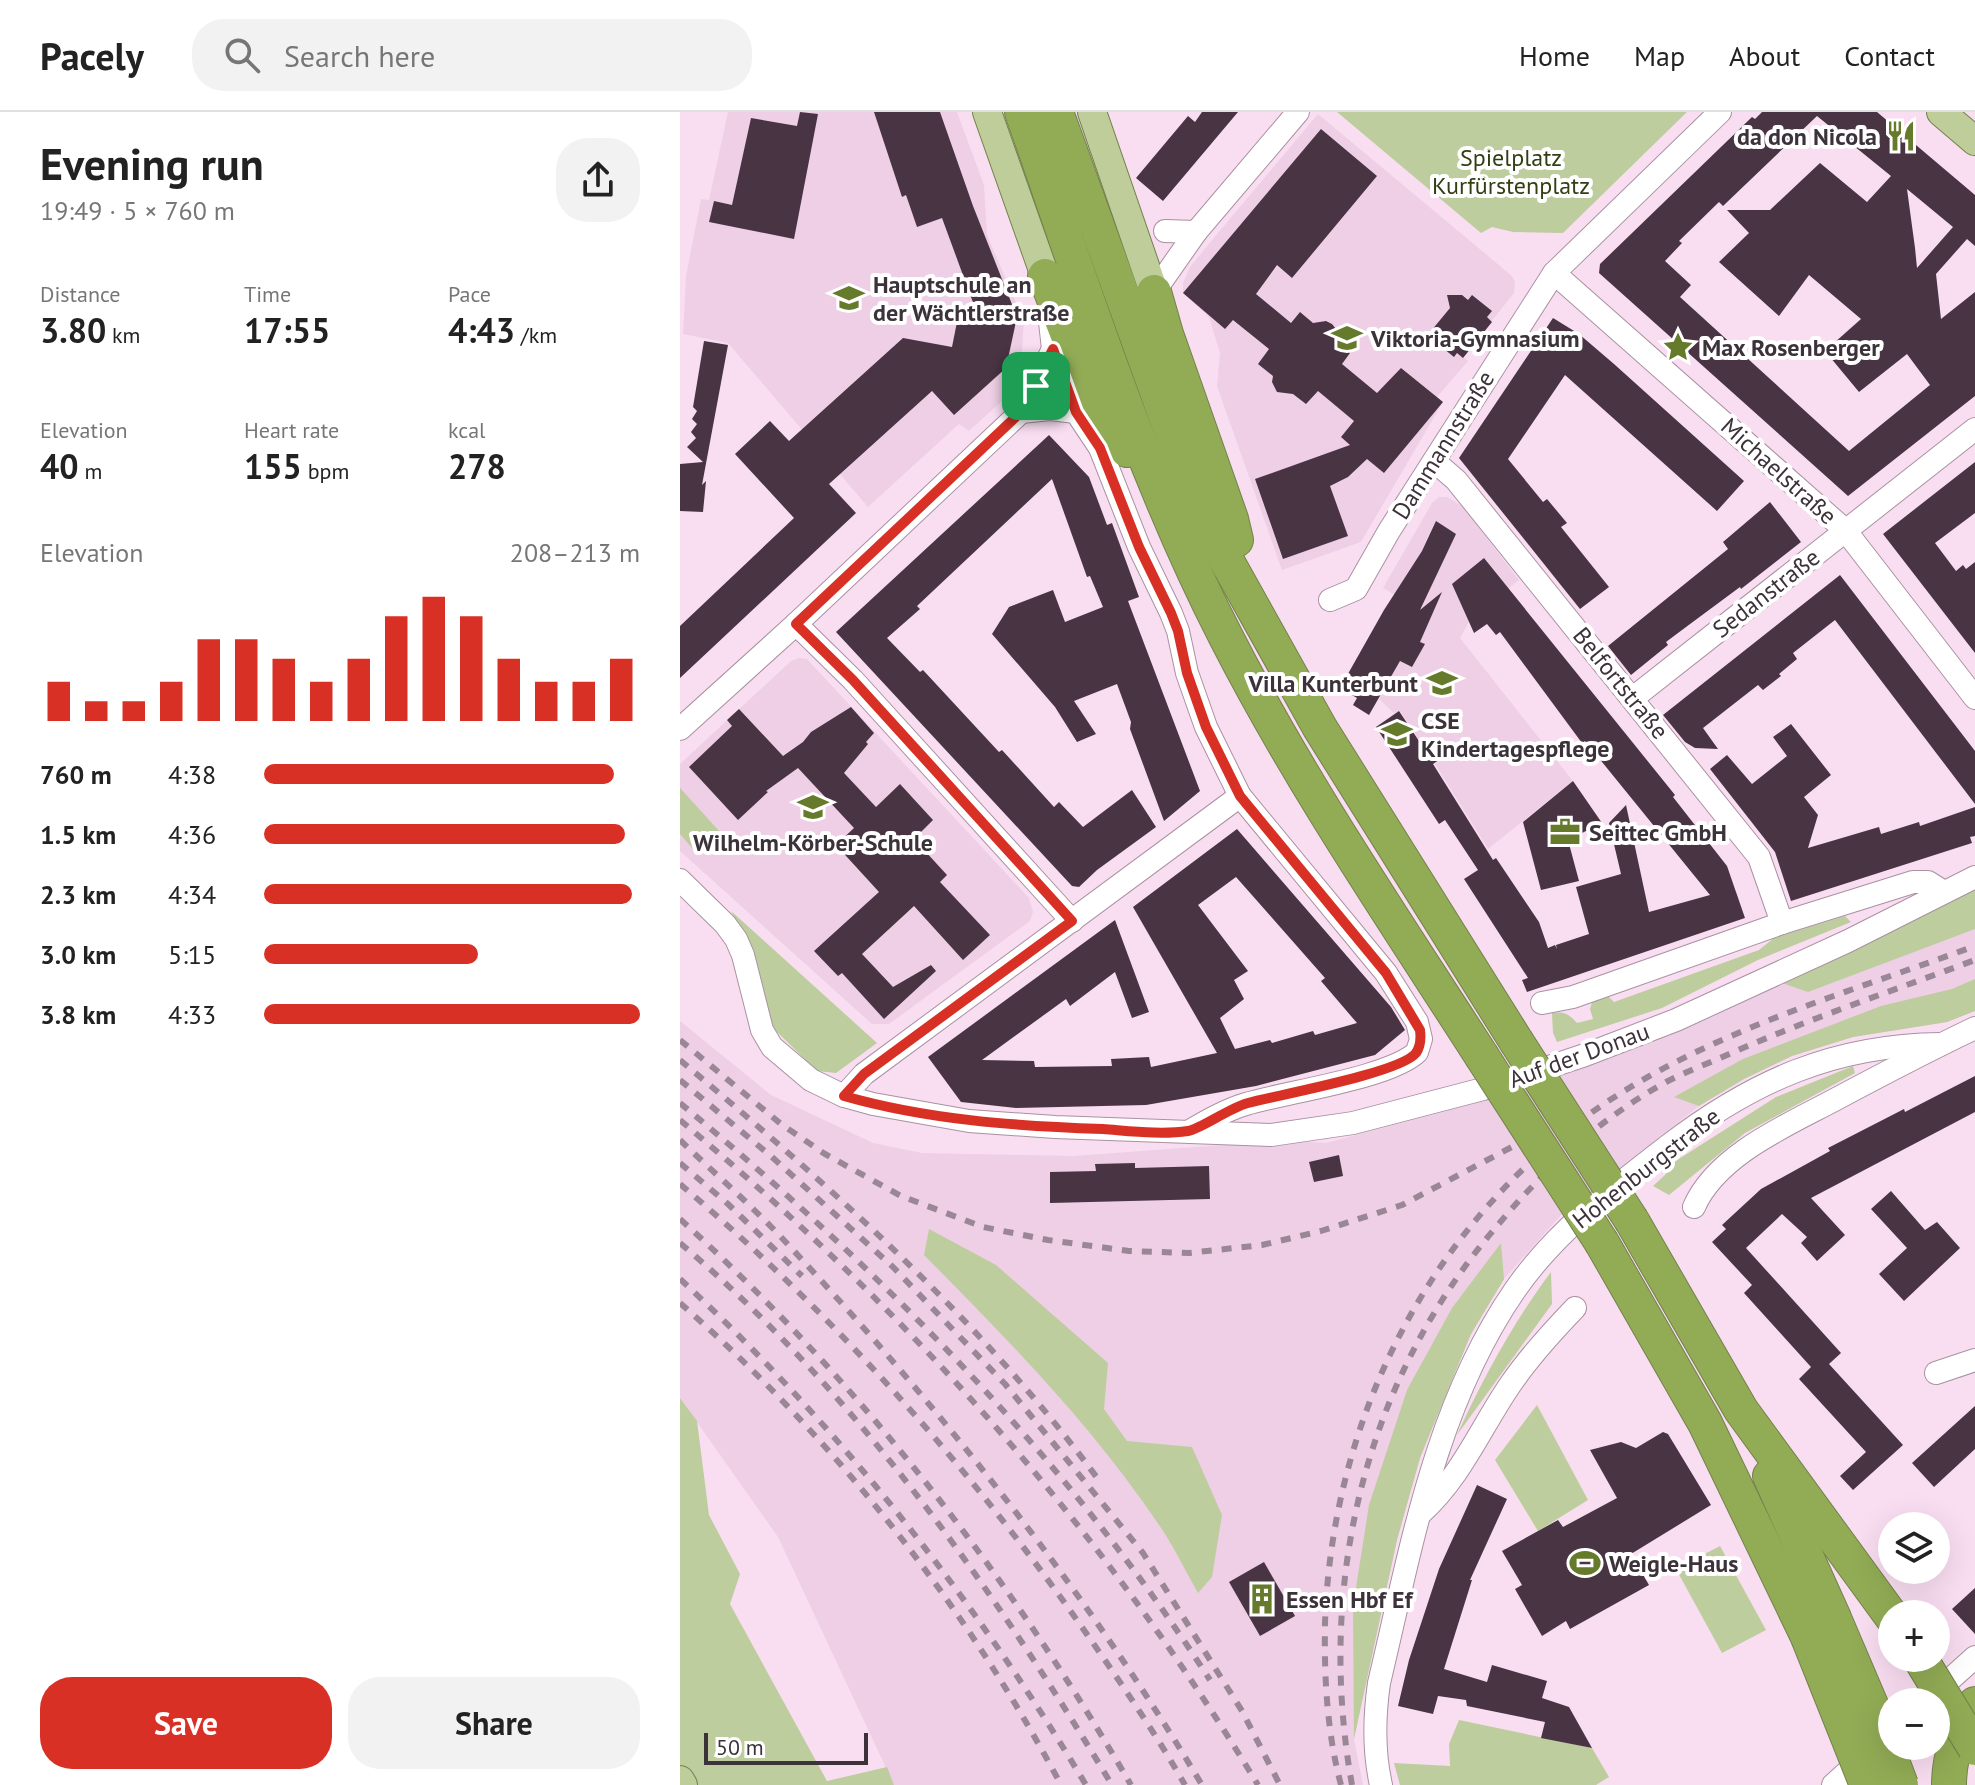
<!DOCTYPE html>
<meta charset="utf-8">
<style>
:root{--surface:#fff;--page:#f2f2f2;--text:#222;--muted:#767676;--line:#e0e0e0;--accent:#d93025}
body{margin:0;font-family:"PT Sans",sans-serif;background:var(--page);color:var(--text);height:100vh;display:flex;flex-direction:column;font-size:30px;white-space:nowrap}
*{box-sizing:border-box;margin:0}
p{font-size:26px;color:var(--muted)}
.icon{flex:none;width:44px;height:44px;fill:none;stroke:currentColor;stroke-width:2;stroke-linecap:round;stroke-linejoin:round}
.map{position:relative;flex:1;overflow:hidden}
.sheet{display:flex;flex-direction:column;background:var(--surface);width:680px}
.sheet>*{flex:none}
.tools{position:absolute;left:1198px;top:1400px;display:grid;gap:16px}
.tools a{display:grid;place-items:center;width:72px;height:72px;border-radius:50%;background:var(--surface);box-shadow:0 8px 32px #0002;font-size:40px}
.scale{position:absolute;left:24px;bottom:20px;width:164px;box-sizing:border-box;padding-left:8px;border:4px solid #3c323a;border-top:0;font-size:22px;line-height:28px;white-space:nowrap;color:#3c323a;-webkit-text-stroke:6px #fff;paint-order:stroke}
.pin{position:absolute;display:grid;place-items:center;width:68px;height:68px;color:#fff;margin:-34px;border-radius:16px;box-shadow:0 4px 12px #0006}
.round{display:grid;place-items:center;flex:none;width:84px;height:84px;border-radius:32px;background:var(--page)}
.head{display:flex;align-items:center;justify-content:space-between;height:136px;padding:0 40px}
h1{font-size:44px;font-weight:800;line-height:60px}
.figures{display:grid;grid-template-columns:repeat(3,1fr);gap:12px;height:136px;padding:8px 40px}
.figures div{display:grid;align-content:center}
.figures b{font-size:34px;font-weight:800}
.figures small{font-size:22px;font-weight:400}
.figures p{font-size:22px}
.chart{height:224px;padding:16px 40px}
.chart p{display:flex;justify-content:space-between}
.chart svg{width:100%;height:144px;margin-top:8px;stroke:var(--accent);stroke-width:6}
.action{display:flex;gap:16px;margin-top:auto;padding:16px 40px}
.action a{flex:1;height:92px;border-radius:32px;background:var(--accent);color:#fff;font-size:32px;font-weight:800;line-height:92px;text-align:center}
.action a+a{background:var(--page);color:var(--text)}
ul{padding:0 40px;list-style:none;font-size:26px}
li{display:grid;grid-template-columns:128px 96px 1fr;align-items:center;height:60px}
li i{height:20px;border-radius:10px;background:var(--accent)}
header{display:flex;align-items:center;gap:48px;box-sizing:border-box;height:112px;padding:0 40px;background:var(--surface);border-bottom:2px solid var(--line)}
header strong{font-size:38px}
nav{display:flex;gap:44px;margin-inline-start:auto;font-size:28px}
.search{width:560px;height:72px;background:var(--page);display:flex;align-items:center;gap:20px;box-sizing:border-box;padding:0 28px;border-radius:32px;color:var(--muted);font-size:30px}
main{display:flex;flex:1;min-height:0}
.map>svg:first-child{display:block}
</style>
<header>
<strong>Pacely</strong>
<div class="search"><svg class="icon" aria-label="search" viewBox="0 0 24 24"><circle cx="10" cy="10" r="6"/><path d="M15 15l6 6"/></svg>Search here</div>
<nav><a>Home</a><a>Map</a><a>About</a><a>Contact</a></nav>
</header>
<main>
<section class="sheet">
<div class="head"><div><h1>Evening run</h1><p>19:49 · 5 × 760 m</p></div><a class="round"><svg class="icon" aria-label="share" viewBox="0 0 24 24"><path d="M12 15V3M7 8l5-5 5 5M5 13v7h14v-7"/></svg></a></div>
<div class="figures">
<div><p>Distance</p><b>3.80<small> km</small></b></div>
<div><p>Time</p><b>17:55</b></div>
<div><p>Pace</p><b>4:43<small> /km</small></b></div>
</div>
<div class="figures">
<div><p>Elevation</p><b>40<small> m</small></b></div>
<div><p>Heart rate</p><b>155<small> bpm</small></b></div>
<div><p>kcal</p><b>278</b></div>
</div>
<div class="chart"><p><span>Elevation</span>208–213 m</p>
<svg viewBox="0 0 160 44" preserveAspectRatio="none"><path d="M5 44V32M15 44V38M25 44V38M35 44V32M45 44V19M55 44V19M65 44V25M75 44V32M85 44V25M95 44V12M105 44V6M115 44V12M125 44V25M135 44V32M145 44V32M155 44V25"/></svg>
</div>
<ul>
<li><b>760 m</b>4:38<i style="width:93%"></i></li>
<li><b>1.5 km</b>4:36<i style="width:96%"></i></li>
<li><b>2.3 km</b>4:34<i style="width:98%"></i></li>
<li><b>3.0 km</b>5:15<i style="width:57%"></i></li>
<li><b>3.8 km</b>4:33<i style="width:100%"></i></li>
</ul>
<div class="action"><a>Save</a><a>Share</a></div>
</section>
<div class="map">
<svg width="1295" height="1673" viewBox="0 0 1295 1673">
<rect width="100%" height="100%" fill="#f9def1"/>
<g fill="#efcfe6">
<path d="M48 0H277L304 73 307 123 344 209 340 263 331 281 289 319 279 312 188 395 48 231 3 222 6 164 21 87 29 88Z"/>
<path d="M638 2 832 164 835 170 834 181 783 245 788 249 757 285 763 290 681 430 602 458 537 274 540 241 529 205 503 181V171L510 155 532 128Z"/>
<path d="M759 385H767L782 394 839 468 791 506 780 526 893 669 808 737 755 652 770 642 758 624 743 634 720 599 714 601 699 587 720 549 732 555 744 533 734 526 748 502 703 476 752 391Z"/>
<path d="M119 546 127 547 349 786 353 800 350 809 209 912H192L0 739V652L111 549Z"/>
<path d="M1295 778V899L1267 910 1173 925 1112 944 1064 967 1019 994 882 1102 824 1167 791 1222 761 1291 740 1346 717 1428 674 1627 683 1673H214L98 1425 0 1286V909L91 983 193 1031 242 1041 394 1044 607 1028 646 1031 811 987 911 952 1102 871Z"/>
</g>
<g fill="#bdcd9d">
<path d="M657 0H1007L883 121 833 120 812 115 801 121Z"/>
<path d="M0 676 41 721 18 743 0 722Z"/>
<path d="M1295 778V817L1128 880 1102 871Z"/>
<path d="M51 799 197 931 156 961 137 959 93 916 74 839Z"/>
<path d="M1165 804 1171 810 1078 848 982 896 877 930 873 921 872 901C884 899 889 902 897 911L913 907 910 897 913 887 927 883 934 890 1079 838 1094 826Z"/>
<path d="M1295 867V899L1267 910 1173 925 1112 944 1064 967 1019 994 994 985 1063 947 1201 894 1272 877Z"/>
<path d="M1173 954 1175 961 1065 1021 989 1083 973 1074 985 1063 991 1052 1096 985Z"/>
<path d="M249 1117 316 1153 428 1251 424 1297 447 1329 512 1335 542 1403 532 1465 518 1481C507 1462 497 1441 485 1422 417 1318 331 1231 244 1143Z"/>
<path d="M821 1131 824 1167 791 1222 740 1346 717 1428 674 1627 673 1495 689 1393 727 1278 772 1196Z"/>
<path d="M871 1160 872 1192 777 1323C804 1264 833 1211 871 1160Z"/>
<path d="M0 1286 17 1309 29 1403 60 1462 50 1492 147 1669 207 1655 214 1673H11L0 1658Z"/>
<path d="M857 1293 908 1388 858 1419 815 1348Z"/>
<path d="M1040 1434 1086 1518 1042 1541 996 1457Z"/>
<path d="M779 1608 912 1636 929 1665 916 1673H720L714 1651 770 1654 769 1632Z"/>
</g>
<g fill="#483443" fill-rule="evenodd">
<path d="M120 0 138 2 114 127 29 110 34 89 52 93 71 6 117 14Z"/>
<path d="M194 0H260L293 94 337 205 326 256 274 303 252 279 149 372 176 401 0 566V514L114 406 55 342 90 309 109 329 223 226 272 235 279 200 298 204 262 106 237 115 226 83 222 85Z"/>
<path d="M522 0H558L483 89 456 66 508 4 515 10Z"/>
<path d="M1082 0H1197L1295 83V134L1287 127 1256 162 1261 207 1295 180V284L1168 384 919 161 920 152 1072 5 1075 7ZM1137 4 1211 64 1187 90 1140 51 1090 98H1047L1069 121 1039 150 1099 204 1129 163 1181 207 1145 239 1179 280 1227 242 1250 273 1169 339 1000 185 1011 173 985 149 1002 131 999 129 1039 90 1043 94ZM1227 77 1273 115 1237 156 1235 136Z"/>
<path d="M641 17 697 64 612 166 597 153 576 182 611 211 620 200 633 211 646 209 652 212 656 217 658 231 670 241 662 252 697 281 721 256 763 290 704 361 687 347 668 365 650 374 668 424 603 447 575 367 670 333 661 325 674 309 638 279 626 292 613 282 597 280 592 270 593 264 578 252 589 237 553 208 545 217 503 181Z"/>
<path d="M767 183H782L788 188 792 183 812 199 807 205 812 210 783 246 777 241 774 245 758 232 761 228 751 219 770 196Z"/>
<path d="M873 206 899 222 934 252 1064 369 1037 399 885 263 828 347 863 390 867 387 887 411 881 415 929 475 900 497 779 346Z"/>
<path d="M24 229 48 233 22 373 26 369 23 400 0 399V352L23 350 7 335 16 326 11 320 17 312 12 307 17 299 13 295Z"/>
<path d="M369 323 409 365 427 413 432 411 459 485 448 489 520 679 484 709 450 617 451 610 437 572 394 589 416 622 397 630 375 595 312 522 329 495 373 478 385 510 423 495 410 464 407 465 372 367 237 494 240 497 207 526 240 560 243 558 319 640 322 638 374 695 379 690 403 715 452 678 476 715 417 758 399 775 392 774 156 520Z"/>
<path d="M1295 350V401L1255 431 1276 459 1283 453 1286 457 1295 450V541L1203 422Z"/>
<path d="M1090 390 1121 430 1061 477 1060 475 1002 518 986 530 988 533 951 563 928 534 1048 437 1043 430Z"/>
<path d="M756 409 776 422 740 498 762 480 740 530 745 532 732 555 720 549 689 603 673 593 677 586 660 576 704 498 742 439Z"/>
<path d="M804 446 995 683 993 685 1047 754 1065 806 847 880 842 868 848 866 784 767 798 758 765 708 759 712 696 615 719 599 743 635 758 625 768 642 753 652 813 748 816 746 859 810 868 836 875 833 877 837 876 833 909 822 896 775 941 762 929 711 946 693 969 800 1030 783 905 629 902 631 820 520 816 523 807 512 794 521 772 472Z"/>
<path d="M1160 463 1295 639V692L1155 508 1113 541 1117 547 1099 562 1101 564 1083 578 1078 573 1023 616 1038 637 1015 636 1005 630 983 603Z"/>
<path d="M171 595 194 621 186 630 188 632 164 661 196 695 220 672 253 708 234 727 267 763 260 770 310 823 283 848 234 794 182 842 213 875 251 853 256 859 204 907 162 861 158 864 134 839 199 780 156 733 174 716 118 656 86 679 88 680 58 708 9 655 52 614 47 608 59 597 103 644 123 630 131 620Z"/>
<path d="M1111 612 1151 663 1124 685 1138 703 1128 736 1199 715 1201 722 1239 710 1240 714 1295 695V724L1290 725 1292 731 1111 789 1095 740 1030 657 1047 643 1072 672 1107 644 1093 625Z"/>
<path d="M893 669 922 711 888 728 899 769 861 778 843 710Z"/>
<path d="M557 717 711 895 725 918 695 943 576 974 466 993 336 996 281 990 248 945 435 808 469 900 452 906 435 860 390 894 386 887 302 948 354 949 355 955 432 954 431 947 469 945 471 955 537 941 453 795ZM556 765 645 866 641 869 677 911 635 923 633 919 592 931 590 928 555 937 540 906 564 887 554 868 568 859 518 793Z"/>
<path d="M1295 964V1000L1131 1086 1165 1123 1137 1149 1121 1131 1127 1125 1102 1102 1066 1136 1161 1241 1149 1252 1223 1333 1173 1378 1160 1364 1186 1340 1119 1267 1131 1255 1064 1181 1072 1173 1032 1130 1046 1117 1042 1113 1081 1077 1150 1039 1148 1036 1224 997 1225 1000Z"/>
<path d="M659 1043 663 1064 634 1070 629 1050Z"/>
<path d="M455 1051V1056L529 1054 530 1087 370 1091V1060L416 1059 415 1052Z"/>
<path d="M1211 1079 1245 1118 1257 1110 1280 1136 1224 1189 1199 1162 1227 1136 1191 1097Z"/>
<path d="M1295 1294V1337L1254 1375 1232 1351Z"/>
<path d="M983 1320 988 1322 1031 1393 951 1442 969 1473 890 1517 886 1509 862 1524 835 1477 842 1473 822 1439 878 1408 883 1415 937 1386 910 1338 941 1330 956 1336Z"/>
<path d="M797 1373 827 1387 790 1468H792L764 1557 807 1570 812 1553 867 1569 862 1586 889 1595 912 1636 861 1626 865 1610 787 1594 786 1588 758 1584 753 1602 718 1594 729 1548 759 1457Z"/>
<path d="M584 1450 615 1504 580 1524 549 1470Z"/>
<path d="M1295 1476V1522L1272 1497Z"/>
</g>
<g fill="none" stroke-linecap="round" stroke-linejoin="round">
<g stroke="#a991a2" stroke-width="24">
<g id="minor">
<path d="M485 119 516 120 618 0"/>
<path d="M874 161 1165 418 1295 586"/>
<path d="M474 180 516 120"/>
<path d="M369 201 373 237 396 300 420 336 459 435 491 501 498 519 507 561 526 615 560 684 706 861 737 910 741 927 737 940C710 966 605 980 566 992 546 998 528 1008 510 1019"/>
<path d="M341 300 370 297 396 300"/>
<path d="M754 349 776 368 1079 745 1102 811"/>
<path d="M650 488 676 477 709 419 874 161 1040 0"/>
<path d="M116 512 173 568 392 809"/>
<path d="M953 586 1295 317"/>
<path d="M0 617 116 512 341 300 373 237"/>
<path d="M0 768 45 812 56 827 63 843 82 918 92 935 131 968 164 984 193 992 289 1009 375 1015 591 1023 673 1011 803 977 905 943 996 908 1168 829 1295 765"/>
<path d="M862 891 893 885 1102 811 1233 770H1248L1264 780"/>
<path d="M164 984 184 962 560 684"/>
<path d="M1014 1095C1037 1042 1110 1012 1158 986 1203 962 1249 938 1295 916"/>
<path d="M1256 1261 1295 1248"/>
<path d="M741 1401C781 1365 800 1317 830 1273 849 1245 871 1221 895 1196"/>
<path d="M1245 1590 1295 1545"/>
<path d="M701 1673C693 1638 694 1606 699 1571 731 1437 755 1294 835 1178 875 1120 933 1076 989 1033 1073 969 1154 933 1261 932"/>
<path d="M1153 1673 1185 1644"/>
</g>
</g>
<g stroke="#74814c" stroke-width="30">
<g id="major">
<path d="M307 0 365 164"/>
<path d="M412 0 474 180"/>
<path d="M1261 0 1295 29"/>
<path d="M0 1668 3 1673"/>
</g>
</g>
<g stroke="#74814c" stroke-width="36">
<g id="highway">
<path d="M342 0C404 176 460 358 546 525 620 670 713 806 801 943"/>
<path d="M376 0 501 346 539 435 640 616 836 929"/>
<path d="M365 164 407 272 447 338"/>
<path d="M474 180 486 222 551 407 556 428"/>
<path d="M952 1109 1061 1298 1212 1505"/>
<path d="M922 1131 1025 1311 1128 1525"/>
<path d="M1090 1364 1153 1504"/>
<path d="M1269 1673C1269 1643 1279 1617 1295 1592"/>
</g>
</g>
<use href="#minor" stroke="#fff" stroke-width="22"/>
<use href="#major" stroke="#becd99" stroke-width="28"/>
<use href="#highway" stroke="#92ac55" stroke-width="34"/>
<g stroke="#9a8795" stroke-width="6" stroke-dasharray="10 10" stroke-linecap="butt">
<path d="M0 928 101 1012 145 1042 221 1084 303 1115 368 1128 449 1139 509 1141 582 1133 641 1119 722 1093 900 999"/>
<path d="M0 948C151 1075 300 1207 418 1367"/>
<path d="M0 968 92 1045 213 1155 325 1272 463 1441 562 1599 600 1673"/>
<path d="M0 991C202 1159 387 1346 530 1568"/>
<path d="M0 1008C230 1201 422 1415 578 1673"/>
<path d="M0 1028C33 1060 69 1091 101 1125 258 1293 404 1475 522 1673"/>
<path d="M0 1051 48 1092 122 1164"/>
<path d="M0 1072C157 1205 296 1362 413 1531 445 1577 477 1624 505 1673"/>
<path d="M0 1107C180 1270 329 1463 451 1673"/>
<path d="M0 1131C177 1281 313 1476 432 1673"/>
<path d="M0 1167C160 1315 294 1486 406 1673"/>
<path d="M0 1191C153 1325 286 1493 381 1673"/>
<path d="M661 1673C647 1621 644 1565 645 1511 652 1302 755 1101 933 986 1043 915 1173 879 1295 834"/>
<path d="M672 1673C636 1473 684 1269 817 1114 865 1056 920 1007 986 970 1005 960 1027 952 1047 943 1128 907 1212 879 1295 848"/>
</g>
<g stroke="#74814c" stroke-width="36" stroke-linecap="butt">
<g id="highway-bridge">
<path d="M836 929 952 1109"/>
<path d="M801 943 922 1131"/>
<path d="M1153 1504 1191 1593 1221 1673"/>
<path d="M1128 1525 1187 1673"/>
<path d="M1240 1546 1295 1636"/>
</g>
</g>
<use href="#highway-bridge" stroke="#92ac55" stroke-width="34"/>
</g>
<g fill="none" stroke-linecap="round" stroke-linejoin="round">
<g stroke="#fff" stroke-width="16">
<path id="route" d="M373 237 396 300 420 336 459 435 491 501 498 519 507 561 526 615 560 684 706 861 740 918C741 926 741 934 736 941 720 961 598 983 568 991 549 996 521 1017 508 1019 481 1023 450 1019 423 1017 336 1014 248 1008 164 984L184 962 392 809 173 568 116 512 341 300Z"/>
</g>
<use href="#route" stroke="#d93025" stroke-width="10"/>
</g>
<defs>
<g id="restaurant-bare" transform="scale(2.4)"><path d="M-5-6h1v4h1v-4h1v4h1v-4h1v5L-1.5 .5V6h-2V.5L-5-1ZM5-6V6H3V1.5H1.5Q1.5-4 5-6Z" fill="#657a2b" stroke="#fff" stroke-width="2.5" paint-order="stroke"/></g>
<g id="school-bare" transform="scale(2.4)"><path d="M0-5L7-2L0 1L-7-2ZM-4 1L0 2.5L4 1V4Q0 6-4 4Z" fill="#657a2b" stroke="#fff" stroke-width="2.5" paint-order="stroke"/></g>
<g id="sight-bare" transform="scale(2.4)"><path d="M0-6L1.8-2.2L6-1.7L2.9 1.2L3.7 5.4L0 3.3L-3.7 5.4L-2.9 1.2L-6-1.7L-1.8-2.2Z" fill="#657a2b" stroke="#fff" stroke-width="2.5" paint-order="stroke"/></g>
<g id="office-bare" transform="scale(2.4)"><path d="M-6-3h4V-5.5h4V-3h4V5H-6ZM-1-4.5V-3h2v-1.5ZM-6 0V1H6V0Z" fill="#657a2b" stroke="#fff" stroke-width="2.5" paint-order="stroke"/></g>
<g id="stadium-bare" transform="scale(2.4)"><path d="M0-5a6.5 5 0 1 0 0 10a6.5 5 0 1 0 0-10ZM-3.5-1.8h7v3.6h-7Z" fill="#657a2b" stroke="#fff" stroke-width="2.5" paint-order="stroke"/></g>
<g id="building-bare" transform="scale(2.4)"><path d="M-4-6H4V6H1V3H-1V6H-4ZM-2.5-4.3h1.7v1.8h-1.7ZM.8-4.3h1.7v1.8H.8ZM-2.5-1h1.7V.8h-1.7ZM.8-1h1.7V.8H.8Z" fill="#657a2b" stroke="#fff" stroke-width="2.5" paint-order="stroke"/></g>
</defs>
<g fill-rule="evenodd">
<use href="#restaurant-bare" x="1221" y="24"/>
<use href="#school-bare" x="169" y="186"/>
<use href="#school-bare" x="667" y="226"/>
<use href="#sight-bare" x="998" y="235"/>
<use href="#school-bare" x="762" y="571"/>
<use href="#school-bare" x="717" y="622"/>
<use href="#school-bare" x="133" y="695"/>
<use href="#office-bare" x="885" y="720"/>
<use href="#stadium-bare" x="905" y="1451"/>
<use href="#building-bare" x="582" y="1487"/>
</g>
<g text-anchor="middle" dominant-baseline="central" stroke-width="8" stroke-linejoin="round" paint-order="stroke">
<g font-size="24" font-weight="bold" fill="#3c323a" stroke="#fff" text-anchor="start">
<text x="1197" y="24" text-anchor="end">da don Nicola</text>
<text x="193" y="172">Hauptschule an<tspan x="193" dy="28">der Wächtlerstraße</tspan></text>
<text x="691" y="226">Viktoria-Gymnasium</text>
<text x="1022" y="235">Max Rosenberger</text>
<text x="738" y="571" text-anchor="end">Villa Kunterbunt</text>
<text x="741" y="608">CSE<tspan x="741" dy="28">Kindertagespflege</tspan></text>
<text x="909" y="720">Seittec GmbH</text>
<text x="133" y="730" text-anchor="middle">Wilhelm-Körber-Schule</text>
<text x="929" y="1451">Weigle-Haus</text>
<text x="606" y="1487">Essen Hbf Ef</text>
</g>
<g font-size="24" fill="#323f12" stroke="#fff">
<text x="831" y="45">Spielplatz<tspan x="831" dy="28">Kurfürstenplatz</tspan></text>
</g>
<g font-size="24" fill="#3c323a" stroke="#fff">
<text transform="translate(763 333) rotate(-58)">Dammannstraße</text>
<text transform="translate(1099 359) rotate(42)">Michaelstraße</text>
<text transform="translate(1086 481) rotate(-38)">Sedanstraße</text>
<text transform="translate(941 571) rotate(51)">Belfortstraße</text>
<text transform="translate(899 943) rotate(-20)">Auf der Donau</text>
<text transform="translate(966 1056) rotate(-38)">Hohenburgstraße</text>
</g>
</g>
</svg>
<div class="tools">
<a><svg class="icon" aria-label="layers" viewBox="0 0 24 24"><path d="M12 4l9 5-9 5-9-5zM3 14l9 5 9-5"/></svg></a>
<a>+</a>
<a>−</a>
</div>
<div class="scale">50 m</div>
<div class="pin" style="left:356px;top:274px;background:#1e9e55"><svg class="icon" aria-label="arrive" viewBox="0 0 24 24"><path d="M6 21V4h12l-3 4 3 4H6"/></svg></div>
</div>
</main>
